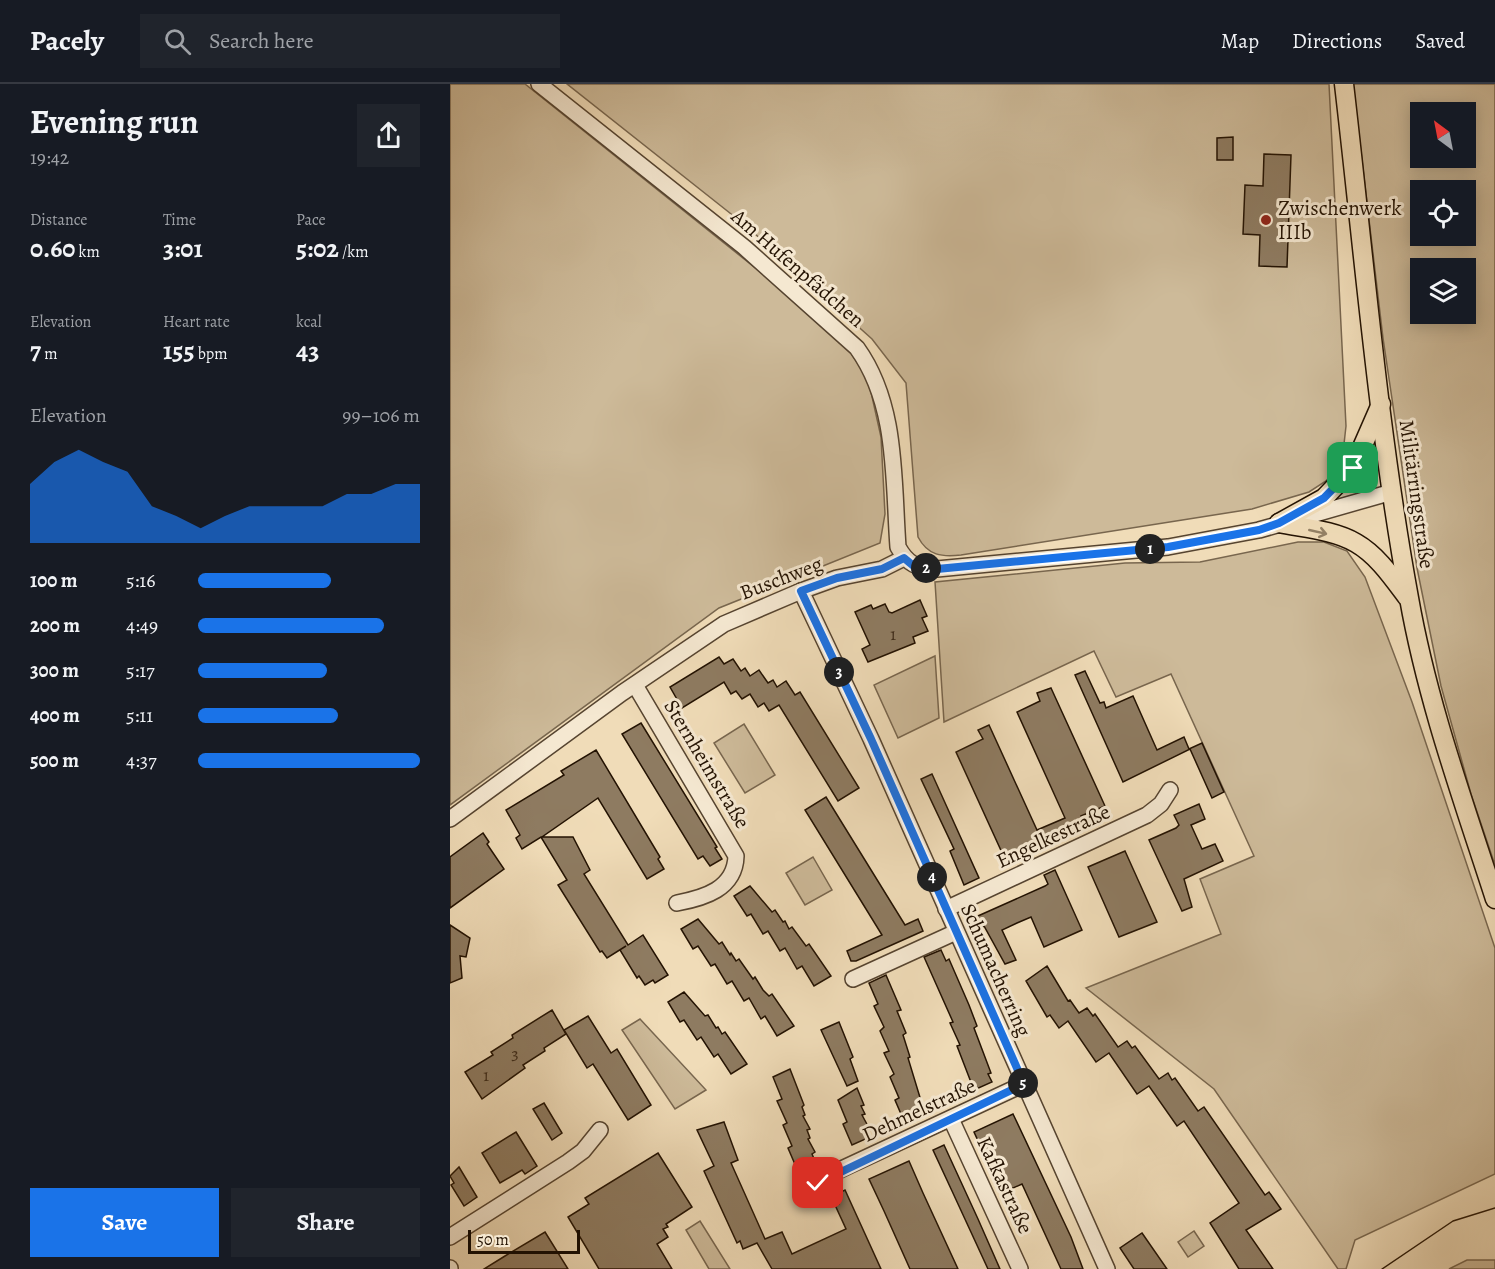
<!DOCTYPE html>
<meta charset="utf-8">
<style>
:root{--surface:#171b24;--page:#20242c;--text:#f1f3f6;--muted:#9ea1a6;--line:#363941;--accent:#1a73e8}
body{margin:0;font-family:Alegreya,serif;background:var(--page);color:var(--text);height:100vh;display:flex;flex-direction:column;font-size:22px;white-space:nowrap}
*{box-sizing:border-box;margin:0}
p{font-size:20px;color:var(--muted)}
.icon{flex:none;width:33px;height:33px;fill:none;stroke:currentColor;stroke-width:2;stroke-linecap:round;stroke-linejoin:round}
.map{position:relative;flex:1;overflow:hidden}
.details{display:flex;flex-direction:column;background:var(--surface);width:450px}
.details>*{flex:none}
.needle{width:39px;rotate:328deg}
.fabs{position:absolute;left:960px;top:18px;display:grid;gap:12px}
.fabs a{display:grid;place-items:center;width:66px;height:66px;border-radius:0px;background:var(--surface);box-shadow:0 3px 15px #0003;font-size:30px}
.scale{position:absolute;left:18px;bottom:15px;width:112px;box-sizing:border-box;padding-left:6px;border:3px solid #231202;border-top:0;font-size:16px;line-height:21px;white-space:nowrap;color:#231202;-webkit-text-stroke:4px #f5e8d1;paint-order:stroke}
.pin{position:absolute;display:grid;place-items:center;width:51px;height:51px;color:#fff;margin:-26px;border-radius:12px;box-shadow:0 3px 9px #0006}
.km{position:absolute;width:30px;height:30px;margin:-15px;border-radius:50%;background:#222;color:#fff;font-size:16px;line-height:30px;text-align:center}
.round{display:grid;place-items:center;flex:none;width:63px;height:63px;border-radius:0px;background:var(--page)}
.summary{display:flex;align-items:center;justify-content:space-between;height:102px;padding:0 30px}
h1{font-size:33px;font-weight:700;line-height:45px}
.metrics{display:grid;grid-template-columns:repeat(3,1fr);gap:9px;height:102px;padding:6px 30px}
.metrics div{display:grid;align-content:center}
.metrics b{font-size:26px;font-weight:700}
.metrics small{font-size:16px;font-weight:400}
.metrics p{font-size:16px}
.chart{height:168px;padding:12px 30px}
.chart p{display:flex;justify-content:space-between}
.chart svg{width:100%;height:108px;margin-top:6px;fill:var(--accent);opacity:.7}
.cta{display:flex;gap:12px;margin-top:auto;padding:12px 30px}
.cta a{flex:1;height:69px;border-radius:0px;background:var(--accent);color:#fff;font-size:24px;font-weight:700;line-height:69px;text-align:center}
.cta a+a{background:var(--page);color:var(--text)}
ul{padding:0 30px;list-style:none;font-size:20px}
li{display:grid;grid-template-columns:96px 72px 1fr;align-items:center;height:45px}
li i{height:15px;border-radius:8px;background:var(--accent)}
header{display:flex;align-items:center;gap:36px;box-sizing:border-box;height:84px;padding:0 30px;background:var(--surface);border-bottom:2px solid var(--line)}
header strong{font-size:28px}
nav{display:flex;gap:33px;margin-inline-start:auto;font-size:21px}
.search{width:420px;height:54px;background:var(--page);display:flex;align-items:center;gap:15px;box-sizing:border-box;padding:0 21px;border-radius:0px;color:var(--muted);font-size:22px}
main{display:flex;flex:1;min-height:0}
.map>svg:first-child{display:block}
</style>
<header>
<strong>Pacely</strong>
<div class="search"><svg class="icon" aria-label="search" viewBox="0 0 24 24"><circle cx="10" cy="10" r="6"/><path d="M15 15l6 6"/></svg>Search here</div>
<nav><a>Map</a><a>Directions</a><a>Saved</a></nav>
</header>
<main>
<section class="details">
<div class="summary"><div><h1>Evening run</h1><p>19:42</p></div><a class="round"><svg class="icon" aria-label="share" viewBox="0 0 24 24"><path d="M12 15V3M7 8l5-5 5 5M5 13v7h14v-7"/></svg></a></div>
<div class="metrics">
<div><p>Distance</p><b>0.60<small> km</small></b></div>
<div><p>Time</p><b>3:01</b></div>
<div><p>Pace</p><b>5:02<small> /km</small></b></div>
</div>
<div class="metrics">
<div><p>Elevation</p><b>7<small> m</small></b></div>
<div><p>Heart rate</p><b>155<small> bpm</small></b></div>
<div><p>kcal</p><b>43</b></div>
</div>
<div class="chart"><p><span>Elevation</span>99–106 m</p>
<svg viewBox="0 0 160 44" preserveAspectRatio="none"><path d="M0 44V20L10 11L20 6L30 11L40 15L50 29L60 33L70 38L80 33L90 29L100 29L110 29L120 29L130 24L140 24L150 20L160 20V44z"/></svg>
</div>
<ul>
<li><b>100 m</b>5:16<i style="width:60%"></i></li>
<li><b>200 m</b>4:49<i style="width:84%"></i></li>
<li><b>300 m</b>5:17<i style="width:58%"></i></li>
<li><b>400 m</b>5:11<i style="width:63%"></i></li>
<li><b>500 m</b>4:37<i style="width:100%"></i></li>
</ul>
<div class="cta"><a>Save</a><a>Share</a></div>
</section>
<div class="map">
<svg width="1045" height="1185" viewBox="0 0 1045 1185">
<rect width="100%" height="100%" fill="#f0dcb8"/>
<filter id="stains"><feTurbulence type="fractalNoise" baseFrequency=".00333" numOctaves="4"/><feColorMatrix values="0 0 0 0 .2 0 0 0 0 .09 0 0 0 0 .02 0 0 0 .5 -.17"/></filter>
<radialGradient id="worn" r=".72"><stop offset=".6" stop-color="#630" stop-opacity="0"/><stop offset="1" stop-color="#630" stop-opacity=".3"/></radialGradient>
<g fill="#cdba99" stroke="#78664e" stroke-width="1.5" fill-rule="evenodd">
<path d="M0 0H75L343 214 401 269 414 289 421 308 431 353 435 430 430 459 269 524 0 721Z"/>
<path d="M117 0H879L896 342 892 378 876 397 859 408 802 425 511 471C492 473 478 472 468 453L456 299 422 255 295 141Z"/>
<path d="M903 0H1045V781L1021 710 991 602 967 484 933 254ZM970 28H1016V74H970ZM970 106H1016V152H970ZM970 184H1016V230H970Z"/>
<path d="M848 458H874L897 467 915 493 962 618 1045 864V1090L905 1156 896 1185H888L764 1005 636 904 771 850 750 795 804 772 721 590 666 613 644 567 494 638 485 498 675 479 750 478Z"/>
<path d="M485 572 489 634 448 654 424 601Z"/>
<path d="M294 640 325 691 295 709 264 659Z"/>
<path d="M363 773 382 806 355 821 336 789Z"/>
<path d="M190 935 256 1006 225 1025 172 946Z"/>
<path d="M250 1137 280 1185H259L236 1146Z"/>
<path d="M744 1147 754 1162 738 1173 728 1158Z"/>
<path d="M1017 1176H1045V1185H999Z"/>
</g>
<g fill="#8e7b61" stroke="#231202" stroke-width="1.5">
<path d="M783 53V76H767V54Z"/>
<path d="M814 70 841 71 837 183 809 182 810 151 793 150 795 101 813 102Z"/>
<path d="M470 516 477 532 472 534 478 547 463 553 465 559 418 578 412 565 420 561 405 528 421 521 423 525 435 520 439 528 442 529Z"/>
<path d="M269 573 274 580 283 575 291 587 295 584 300 592 309 586 318 599 323 596 327 603 336 597 345 611 350 608 409 704 388 717 329 621 319 627 314 619 308 623 300 610 292 615 286 607 281 610 274 598 232 624 220 603Z"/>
<path d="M635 587 650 619 654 618 656 624 683 612 707 666 734 653 739 665 752 659 774 708 762 714 740 665 673 698 625 591Z"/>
<path d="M601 604 655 722 631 732 634 739 554 773 506 668 533 655 528 646 539 641 587 746 615 734 567 628 590 617 587 609Z"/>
<path d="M191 639 267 763 265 764 272 775 260 782 253 772 248 775 172 650Z"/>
<path d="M146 666 210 773 208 775 214 785 197 795 148 714 92 753H123L140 786 134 790 178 861 193 851 218 891 205 899 203 896 195 901 189 892 187 894 170 866 176 862 157 874 152 867 150 868 108 801 117 796 91 753 72 765 66 754 70 751 56 726 114 691 111 687Z"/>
<path d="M482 690 529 794 514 801 500 767 504 765 471 695Z"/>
<path d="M376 713 455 841 468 835 473 847 406 877H401L397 867 432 851 355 726Z"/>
<path d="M749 720 755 735 741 741 752 765 765 760 773 777 734 795 742 823 732 827 699 756 726 744 729 741 724 731Z"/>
<path d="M33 749 39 758 37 760 54 785 0 824V773Z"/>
<path d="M675 767 707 838 669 853 638 783Z"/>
<path d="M605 786 632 846 594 863 581 833 567 839 552 846 566 876 555 880 534 842 524 847 519 836 595 802 598 800 594 791Z"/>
<path d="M300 802 322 828 325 826 333 838 335 837 339 845 342 843 356 862 359 860 381 892 364 902 352 882 347 885 335 864 330 867 318 847 313 850 301 830 297 832 284 812Z"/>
<path d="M248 835 269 860 272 858 280 871 281 869 286 877 289 875 303 895 305 893 313 906 319 912 322 910 344 942 327 952 315 932 311 935 299 914 294 917 282 897 277 900 265 880 261 882 248 862 243 865 231 845Z"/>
<path d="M0 841 20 854 16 873 10 872 12 894 0 899Z"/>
<path d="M491 866 496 877 499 875 519 921 527 942 524 944 541 989 538 990 542 998 524 1006 507 962 510 961 500 939 503 938 474 873Z"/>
<path d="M597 882 618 917 620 916 629 929 637 924 643 932 645 930 668 963 677 957 682 964 685 962 709 995 718 989 722 996 725 994 748 1027 754 1023 815 1111 819 1108 831 1125 796 1146 823 1185H789L760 1139 789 1119 734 1037 727 1042 699 1002 687 1010 659 969 646 978 618 937 609 944 600 931 597 933 576 897Z"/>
<path d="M436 891 451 926 447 927 456 949 453 951 460 973 458 974 472 1020 469 1021 472 1029 454 1037 445 1016 449 1014 440 993 444 990 434 969 439 967 430 947 434 943 424 922 428 920 419 899Z"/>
<path d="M234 908 255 932 258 931 266 944 268 943 272 950 275 948 297 980 281 990 268 970 264 973 251 953 247 956 234 936 230 938 218 918Z"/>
<path d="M102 926 116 950 94 964 95 967 73 981 75 984 32 1015 15 988 43 971 41 968 63 954 62 951Z"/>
<path d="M138 932 161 969 167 965 201 1021 178 1036 143 980 137 984 114 946Z"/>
<path d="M389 938 403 973 400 975 408 997 397 1002 371 946Z"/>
<path d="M340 985 354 1021 352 1023 355 1031 353 1032 360 1045 357 1046 360 1054 358 1055 365 1068 362 1070 365 1077 347 1085 338 1064 342 1062 333 1041 337 1039 327 1017 332 1015 323 993Z"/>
<path d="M407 1004 414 1021 411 1022 415 1030 412 1031 419 1044 416 1045 420 1053 402 1061 393 1040 397 1038 388 1016Z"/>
<path d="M94 1019 112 1049 102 1056 83 1025Z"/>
<path d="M563 1030 621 1153 633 1185H611L572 1100 552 1109 536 1074 524 1048Z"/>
<path d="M274 1038 288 1076 281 1079 315 1155 332 1148 342 1170 396 1145 385 1121 389 1120 385 1111 395 1106 431 1185H322L307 1159 293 1165 290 1157 287 1159 254 1087 264 1082 247 1046Z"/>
<path d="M66 1048 87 1082 75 1090 72 1086 50 1099 32 1069Z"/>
<path d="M494 1061 528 1135 550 1185H538L502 1107 483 1066Z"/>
<path d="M208 1069 242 1123 216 1140 218 1143 213 1145 218 1153 207 1160 222 1185H149L118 1133 139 1120 135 1114Z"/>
<path d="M459 1077 473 1109 508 1185H460L434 1127 419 1095Z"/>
<path d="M9 1083 27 1113 14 1122 1 1101 4 1099 0 1092Z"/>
<path d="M95 1148 118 1185H34L55 1172Z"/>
<path d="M692 1149 717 1185H684L670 1164Z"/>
</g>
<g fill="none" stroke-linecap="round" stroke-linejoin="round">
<g stroke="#564430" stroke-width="18">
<g id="minor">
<path d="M89 0 294 163 407 264C448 321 443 396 448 463 458 481 467 484 487 485L718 463 809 446 942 408"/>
<path d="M351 507 421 655 657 1185"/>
<path d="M185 601 286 772C285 805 254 814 227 819"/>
<path d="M0 735 172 609 274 540 351 507 387 494 432 485 454 474"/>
<path d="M496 825 697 731 711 720 720 706"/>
<path d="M403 895 506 848"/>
<path d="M501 1035 570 1185"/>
<path d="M354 1112 364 1101 381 1090 574 1000"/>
<path d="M0 1153 118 1078 133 1067 150 1046"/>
<path d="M0 1184V1185"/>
</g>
</g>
<g stroke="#231202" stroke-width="21">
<g id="major">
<path d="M894 0C914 171 928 345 959 514 977 617 1013 716 1045 815"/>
<path d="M829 439 874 414 903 384 931 320"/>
<path d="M829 439C853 444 884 446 906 459 927 471 942 493 957 513"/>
</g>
</g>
<use href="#minor" stroke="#f5e8d1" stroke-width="15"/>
<use href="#major" stroke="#f0dcb8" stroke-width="18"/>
<path stroke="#231202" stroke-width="1.5" d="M932 1185 1003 1137 1045 1124"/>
</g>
<defs><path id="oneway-shaft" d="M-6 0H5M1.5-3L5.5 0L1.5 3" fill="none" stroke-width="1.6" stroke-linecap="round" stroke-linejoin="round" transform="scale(1.5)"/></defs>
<use stroke="#948166" href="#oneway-shaft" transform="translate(868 448) rotate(13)"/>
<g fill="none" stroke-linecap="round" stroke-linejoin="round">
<g stroke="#fff" stroke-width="12">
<path id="route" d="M368 1099 574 1000 421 655 351 507 387 494 432 485 454 474 466 484 487 485 718 463 809 446 829 439 874 414 903 384"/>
</g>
<use href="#route" stroke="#1a73e8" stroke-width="8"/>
</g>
<circle fill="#8f2418" stroke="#f5e8d1" stroke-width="2" cx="816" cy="136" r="6"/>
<g text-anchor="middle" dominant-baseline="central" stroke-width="6" stroke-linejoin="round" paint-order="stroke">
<g font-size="18" fill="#3e2c1a">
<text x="443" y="550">1</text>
<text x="65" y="969">3</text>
<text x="36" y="991">1</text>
</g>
<g font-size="21" fill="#231202" stroke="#f5e8d1" text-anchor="start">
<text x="828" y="124">Zwischenwerk<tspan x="828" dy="24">IIIb</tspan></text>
</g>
<g font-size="21" fill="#231202" stroke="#f5e8d1">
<text transform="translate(348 184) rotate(41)">Am Hufenpfädchen</text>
<text transform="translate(967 410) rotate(82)">Militärringstraße</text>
<text transform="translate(331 494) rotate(-21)">Buschweg</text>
<text transform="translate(257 680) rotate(59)">Sternheimstraße</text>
<text transform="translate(603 752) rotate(-25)">Engelkestraße</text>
<text transform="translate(546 886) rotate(66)">Schumacherring</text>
<text transform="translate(469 1026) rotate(-25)">Dehmelstraße</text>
<text transform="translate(555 1101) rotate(65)">Kafkastraße</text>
</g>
</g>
<rect width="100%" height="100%" filter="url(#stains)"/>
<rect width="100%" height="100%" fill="url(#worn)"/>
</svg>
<div class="fabs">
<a><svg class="needle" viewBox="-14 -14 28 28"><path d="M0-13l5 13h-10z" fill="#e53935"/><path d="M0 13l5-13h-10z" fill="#9ea1a6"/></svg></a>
<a><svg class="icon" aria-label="locate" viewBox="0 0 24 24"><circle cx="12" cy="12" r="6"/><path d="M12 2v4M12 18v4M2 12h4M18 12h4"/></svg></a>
<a><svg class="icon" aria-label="layers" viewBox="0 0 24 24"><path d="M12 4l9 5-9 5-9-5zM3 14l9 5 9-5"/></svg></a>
</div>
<div class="scale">50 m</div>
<div class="pin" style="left:903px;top:384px;background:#1e9e55"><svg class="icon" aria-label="arrive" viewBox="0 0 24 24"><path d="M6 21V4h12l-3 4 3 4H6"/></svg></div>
<div class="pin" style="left:368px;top:1099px;background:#d93025"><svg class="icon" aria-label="check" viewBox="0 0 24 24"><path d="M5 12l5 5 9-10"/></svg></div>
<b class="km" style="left:700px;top:465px">1</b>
<b class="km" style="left:476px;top:484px">2</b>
<b class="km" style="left:389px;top:588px">3</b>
<b class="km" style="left:482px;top:793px">4</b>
<b class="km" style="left:573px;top:999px">5</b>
</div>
</main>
